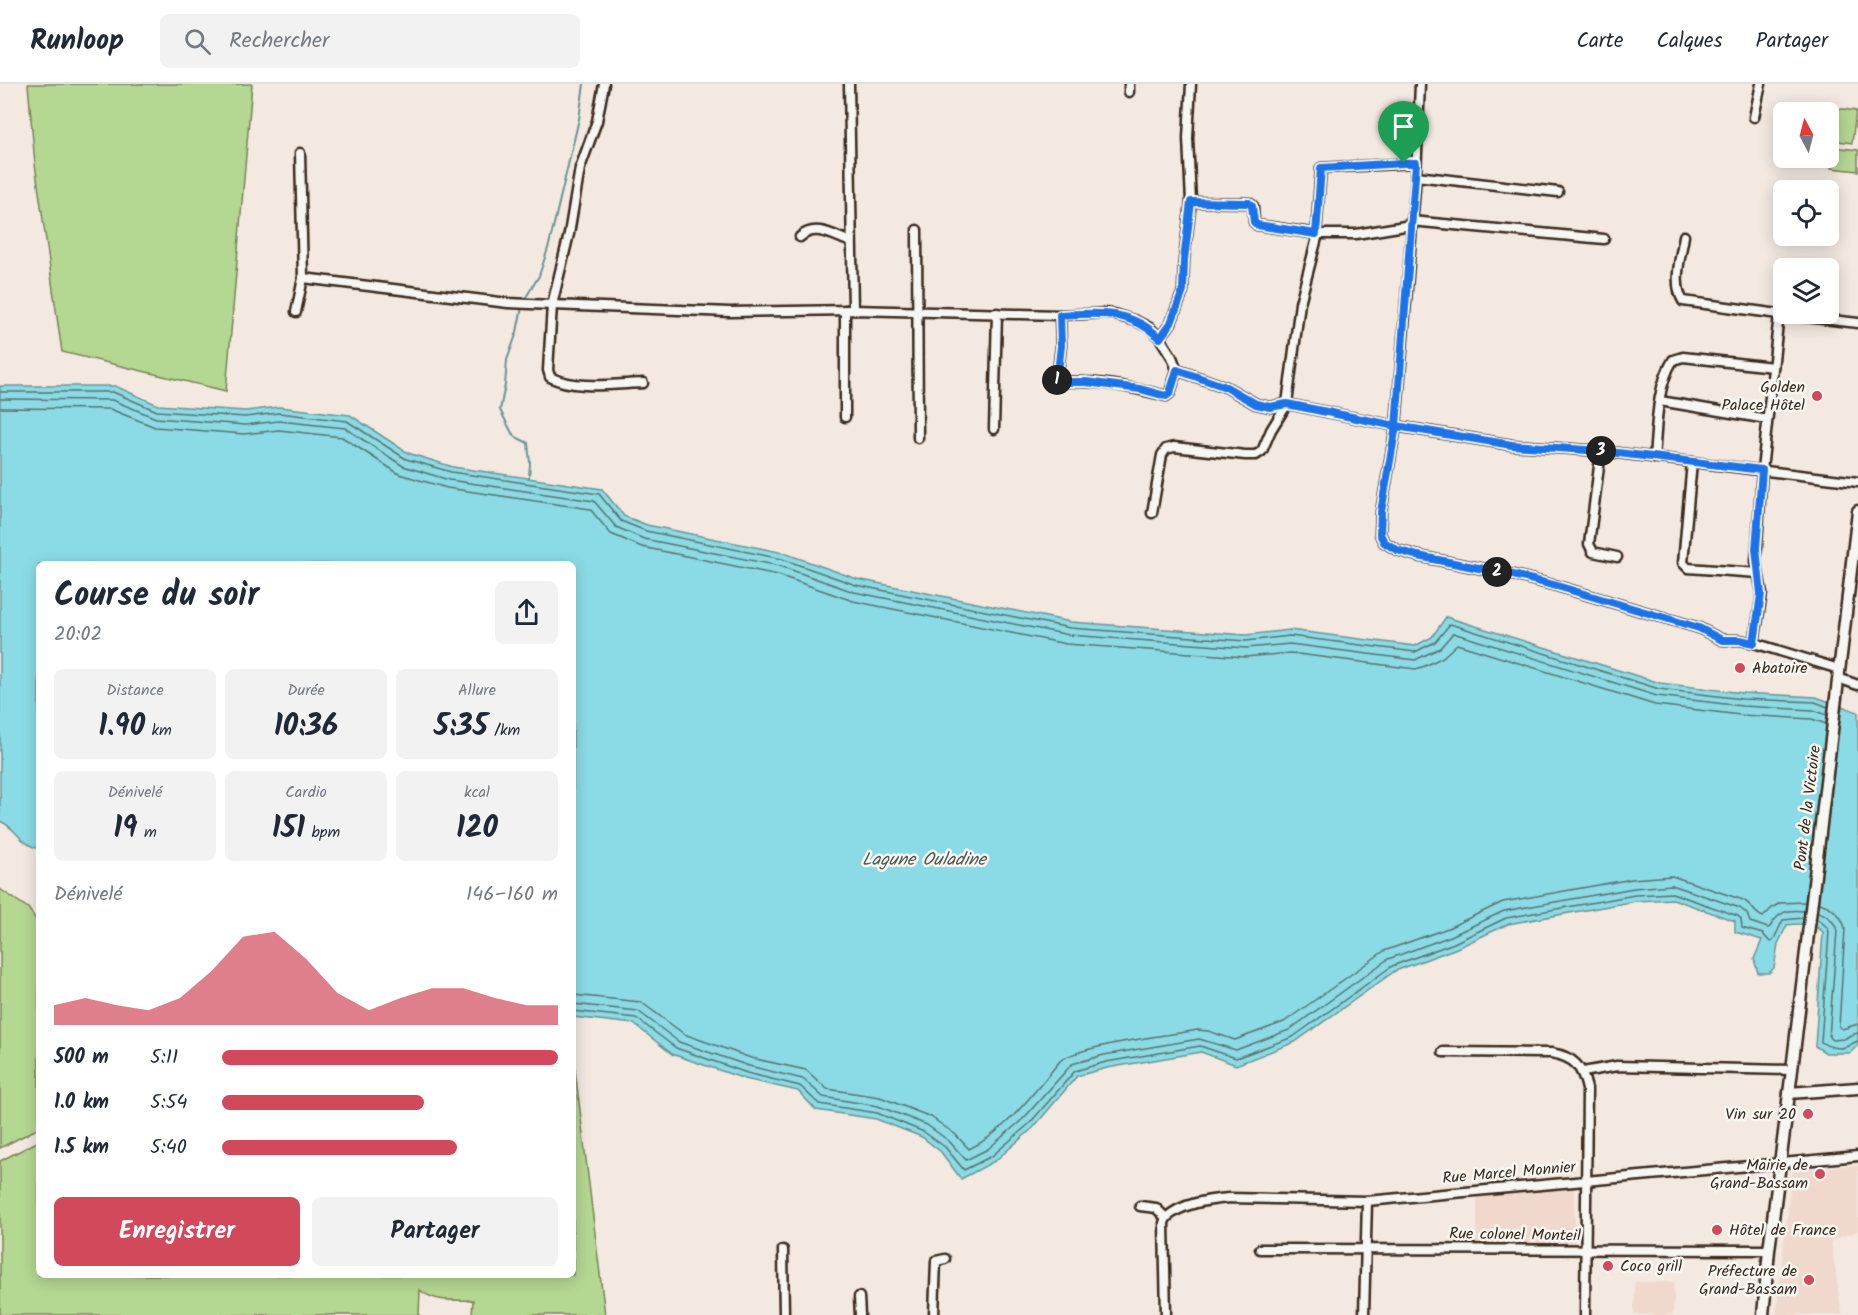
<!DOCTYPE html>
<html lang="fr">
<meta charset="utf-8">
<style>
:root{--surface:#fff;--page:#f2f2f3;--text:#1f2937;--muted:#747a83;--line:#e0e1e3;--accent:#d1495b}
body{margin:0;font-family:Kalam,sans-serif;background:var(--page);color:var(--text);height:100vh;display:flex;flex-direction:column;font-size:22px;white-space:nowrap}
*{box-sizing:border-box;margin:0}
p{font-size:20px;color:var(--muted)}
.icon{flex:none;width:33px;height:33px;fill:none;stroke:currentColor;stroke-width:2;stroke-linecap:round;stroke-linejoin:round}
.map{position:relative;flex:1;overflow:hidden}
.panel{position:absolute;left:36px;top:477px;width:540px;height:717px;display:flex;flex-direction:column;background:var(--surface);border-radius:9px;box-shadow:0 3px 15px #0003}
.panel>*{flex:none}
.needle{width:39px;rotate:353deg}
.buttons{position:absolute;left:1773px;top:18px;display:grid;gap:12px}
.buttons a{display:grid;place-items:center;width:66px;height:66px;border-radius:9px;background:var(--surface);box-shadow:0 3px 15px #0003;font-size:30px}
.pin{position:absolute;display:grid;place-items:center;width:51px;height:51px;color:#fff;margin:-62px -26px;border-radius:50% 50% 50% 0;rotate:-45deg;box-shadow:0 0 6px #0007}
.pin .icon{rotate:45deg}
.km{position:absolute;width:30px;height:30px;margin:-15px;border-radius:50%;background:#222;color:#fff;font-size:16px;line-height:30px;text-align:center}
.round{display:grid;place-items:center;flex:none;width:63px;height:63px;border-radius:9px;background:var(--page)}
.overview{display:flex;align-items:center;justify-content:space-between;height:102px;padding:0 18px}
h1{font-size:33px;font-weight:700;line-height:45px}
.stats{display:grid;grid-template-columns:repeat(3,1fr);gap:9px;height:102px;padding:6px 18px}
.stats div{display:grid;align-content:center;border-radius:9px;background:var(--page);text-align:center}
.stats b{font-size:30px;font-weight:700}
.stats small{font-size:16px;font-weight:400}
.stats p{font-size:16px}
.chart{height:168px;padding:12px 18px}
.chart p{display:flex;justify-content:space-between}
.chart svg{width:100%;height:108px;margin-top:6px;fill:var(--accent);opacity:.7}
.cta{display:flex;gap:12px;margin-top:auto;padding:12px 18px}
.cta a{flex:1;height:69px;border-radius:9px;background:var(--accent);color:#fff;font-size:24px;font-weight:700;line-height:69px;text-align:center}
.cta a+a{background:var(--page);color:var(--text)}
ul{padding:0 18px;list-style:none;font-size:20px}
li{display:grid;grid-template-columns:96px 72px 1fr;align-items:center;height:45px}
li i{height:15px;border-radius:8px;background:var(--accent)}
header{display:flex;align-items:center;gap:36px;box-sizing:border-box;height:84px;padding:0 30px;background:var(--surface);border-bottom:2px solid var(--line)}
header strong{font-size:28px}
nav{display:flex;gap:33px;margin-inline-start:auto;font-size:21px}
.search{width:420px;height:54px;background:var(--page);display:flex;align-items:center;gap:15px;box-sizing:border-box;padding:0 21px;border-radius:9px;color:var(--muted);font-size:22px}
.map>svg:first-child{display:block}
</style>
<header>
<strong>Runloop</strong>
<div class="search"><svg class="icon" aria-label="search" viewBox="0 0 24 24"><circle cx="10" cy="10" r="6"/><path d="M15 15l6 6"/></svg>Rechercher</div>
<nav><a>Carte</a><a>Calques</a><a>Partager</a></nav>
</header>
<div class="map">
<svg width="1858" height="1231" viewBox="0 0 1858 1231">
<rect width="100%" height="100%" fill="#f3e9e1"/>
<filter id="ink" filterUnits="userSpaceOnUse"><feTurbulence type="fractalNoise" baseFrequency=".0167" numOctaves="2"/><feDisplacementMap in="SourceGraphic" scale="12" xChannelSelector="R" yChannelSelector="G"/><feConvolveMatrix kernelMatrix="1 2 1 2 8 2 1 2 1" color-interpolation-filters="sRGB"/></filter>
<g filter="url(#ink)">
<g fill="#f0d9cc">
<path d="M1858 1081V1147L1831 1156 1842 1231H1776L1792 1089 1798 1085Z"/>
<path d="M1574 1103 1575 1161 1477 1162V1111Z"/>
<path d="M1635 1198H1674L1673 1231H1634Z"/>
</g>
<g fill="#b4d791" stroke="#788058" stroke-width="1.5">
<path d="M28 0H252L226 307 62 268 35 80Z"/>
<path d="M1836 24 1856 27 1852 59 1832 56Z"/>
<path d="M1833 63 1858 66V87L1831 84Z"/>
<path d="M0 805 28 824 39 840V1044L0 1064Z"/>
<path d="M573 969 605 1231H472L473 1216C454 1216 435 1219 420 1206L419 1231H0V1077L39 1057V1191H573Z"/>
</g>
<path fill="#8adbe5" stroke="#6a9495" stroke-width="1.5" d="M0 302H115L158 321 245 327 279 323 350 331 408 369 453 383 602 405 624 432 647 441 784 469 857 495 1071 538 1246 551 1290 546 1415 562 1432 553 1446 533 1660 599 1743 609 1816 613 1858 628V961L1850 969H1826L1815 962 1823 848C1814 839 1800 839 1787 841L1778 860 1774 884 1769 889H1758L1754 875 1762 856 1735 848V837L1673 815 1636 817 1508 840 1457 864 1395 887 1295 958 1236 981 1201 968 1107 984 1077 992 1033 1044 995 1077 961 1095 941 1068 922 1053 876 1035 816 1026 798 1007 745 995 672 970 634 940 573 933V480H39V765C18 759 17 744 0 737Z"/>
<path fill="#f3e9e1" d="M1829 614 1842 619 1816 845 1802 843Z"/>
<g fill="none" stroke-linecap="round" stroke-linejoin="round">
<g stroke="#5b716e" stroke-width="1.5">
<path d="M0 308H113L157 327 245 333 279 329 347 337 406 375 451 388 599 410 621 437 646 447 782 475 856 501 1070 544 1246 557 1290 552 1415 568 1435 558 1450 540 1659 605 1742 615 1815 618 1828 623"/>
<path d="M0 315 112 316 156 334 245 341 279 337 345 344 403 382 449 396 594 417 616 443 644 455 780 482 854 508 1069 551 1246 564 1290 560 1415 576 1440 564 1453 549 1657 612 1742 622 1813 626 1827 631"/>
<path d="M0 324 110 325 155 343 244 350 279 346 342 353 399 390 447 404 590 425 611 450 642 463 778 491 853 517 1066 560 1245 573 1290 569 1416 585 1425 582 1443 573 1457 560 1655 621 1741 631 1812 635 1826 640"/>
<path d="M1819 819C1832 822 1842 832 1845 844L1839 943 1842 945 1858 940"/>
<path d="M1817 828C1827 830 1835 838 1837 847L1829 953 1832 956 1844 955 1851 951 1858 949"/>
<path d="M1817 835 1827 843 1829 848 1821 958C1828 963 1840 966 1848 962 1852 960 1854 958 1858 957"/>
<path d="M573 911 641 918 684 950 751 974 806 986 827 1005 880 1013 931 1033 955 1050 969 1065C1007 1047 1033 1009 1060 977 1079 961 1170 951 1198 946L1208 947 1235 956 1284 938 1384 867 1448 844 1503 818 1632 795 1672 792 1743 816C1752 820 1754 830 1763 833L1772 824 1780 819 1805 818"/>
<path d="M573 920 638 927 679 958 749 982 803 995 823 1013 878 1022 927 1041 949 1057 966 1076 988 1065 1023 1035 1072 980 1104 971 1199 955 1236 966 1289 946 1388 875 1451 852 1504 827 1634 804 1672 801 1740 824 1747 830 1750 838 1768 844 1770 843C1778 828 1787 825 1804 827"/>
<path d="M573 927 636 934 676 964 747 989 800 1002 819 1020 877 1029 924 1048 945 1063 964 1086 992 1072 1029 1040 1075 987 1106 978 1200 962 1236 974 1293 953 1392 882 1454 859 1506 834 1635 811 1672 809 1738 832 1741 835 1742 844 1763 850 1770 858 1773 857 1783 836 1803 834"/>
</g>
<path stroke="#6a9495" stroke-width="2" d="M529 394 530 379 528 359 516 353 512 349 500 326 505 301 507 276 517 248 523 218 539 192 549 161 579 35 584 0"/>
<g stroke="#3b2a1e" stroke-width="13">
<g id="minor">
<path d="M604 0 597 37 580 84 569 150 552 221 548 286 550 293C574 306 615 300 643 299"/>
<path d="M849 0 853 226"/>
<path d="M1420 0 1416 92 1396 342 1381 428 1380 450 1384 458 1397 466 1418 472 1509 490 1557 502 1699 544 1722 556H1740L1754 559 1839 585"/>
<path d="M1129 8V0"/>
<path d="M1754 33 1761 0"/>
<path d="M1416 92 1558 108"/>
<path d="M1191 118 1249 119 1253 122 1254 138 1257 141 1318 150H1356L1411 141"/>
<path d="M1411 137 1604 155"/>
<path d="M917 146 918 354"/>
<path d="M1316 150 1321 84 1416 79"/>
<path d="M1684 152C1681 172 1672 199 1683 217L1779 230"/>
<path d="M800 153C816 139 834 152 851 158"/>
<path d="M303 194 508 219 552 221 730 228 853 226 1060 231 1110 229 1136 237 1150 244 1160 254 1172 273 1177 286 1226 303 1256 320 1270 323 1287 320 1396 342 1512 361 1601 367 1858 398"/>
<path d="M296 228 303 194 300 69"/>
<path d="M1060 231 1061 262 1057 296C1067 299 1075 297 1085 298 1109 299 1143 306 1166 312L1170 309 1177 286"/>
<path d="M1160 254 1171 239 1183 207 1184 176 1191 118 1188 54 1191 0"/>
<path d="M1660 317 1767 335"/>
<path d="M845 333V226"/>
<path d="M994 345 997 229"/>
<path d="M1601 367 1589 460 1593 468 1617 473"/>
<path d="M1654 374C1657 342 1656 304 1673 276L1683 273 1773 283"/>
<path d="M1692 378 1683 479 1688 484 1758 489"/>
<path d="M1152 429 1162 371 1166 365 1174 363 1245 371H1256L1262 367 1271 346 1287 320 1300 219 1318 150"/>
<path d="M1754 559 1762 509 1756 477 1762 386 1779 230 1858 239"/>
<path d="M1838 594 1858 601"/>
<path d="M1443 968 1551 969C1575 973 1582 983 1587 1005L1585 1231"/>
<path d="M1583 988 1617 982 1792 986"/>
<path d="M1140 1122 1156 1124 1166 1134"/>
<path d="M1166 1134C1182 1119 1208 1116 1229 1114L1367 1117 1858 1072"/>
<path d="M1166 1134 1164 1139 1166 1231"/>
<path d="M1260 1165 1769 1166"/>
<path d="M783 1166 784 1231"/>
<path d="M859 1213 860 1231"/>
<path d="M934 1231 936 1177 945 1175"/>
<path d="M1364 1231 1367 1117"/>
</g>
</g>
<g stroke="#3b2a1e" stroke-width="15">
<g id="tertiary">
<path d="M1789 1009 1858 1004"/>
<path d="M1763 1231 1769 1166 1792 986 1858 427"/>
</g>
</g>
<use href="#minor" stroke="#f6f6f2" stroke-width="8"/>
<use href="#tertiary" stroke="#f6f6f2" stroke-width="10"/>
</g>
</g>
<g fill="none" stroke-linecap="round" stroke-linejoin="round" filter="url(#ink)">
<g stroke="#fff" stroke-width="12">
<path id="route" d="M1404 79 1321 84 1316 150 1257 141 1254 138 1252 122 1249 119 1191 118 1184 176 1183 207 1171 239 1160 254C1129 225 1100 229 1060 231L1061 262 1057 296 1065 298H1086L1140 305 1166 312 1170 309 1177 286 1226 303 1256 320 1270 323 1287 320 1396 342 1381 428 1380 450 1384 458 1397 466 1418 472 1509 490 1557 502 1699 544 1722 556H1740L1754 559 1761 510 1756 465 1762 386 1601 367 1512 361 1396 342 1416 79H1404"/>
</g>
<use href="#route" stroke="#1a73e8" stroke-width="8"/>
</g>
<g fill="#d1495b" stroke="#f6f6f2" stroke-width="2">
<circle cx="1817" cy="312" r="6"/>
<circle cx="1740" cy="584" r="6"/>
<circle cx="1808" cy="1030" r="6"/>
<circle cx="1820" cy="1090" r="6"/>
<circle cx="1717" cy="1146" r="6"/>
<circle cx="1608" cy="1182" r="6"/>
<circle cx="1809" cy="1196" r="6"/>
</g>
<g text-anchor="middle" dominant-baseline="central" stroke-width="5" stroke-linejoin="round" paint-order="stroke">
<g font-size="16" fill="#3b2a1e" stroke="#f6f6f2" text-anchor="end">
<text x="1805" y="303">Golden<tspan x="1805" dy="18">Palace Hôtel</tspan></text>
<text x="1752" y="584" text-anchor="start">Abatoire</text>
<text x="1796" y="1030">Vin sur 20</text>
<text x="1808" y="1081">Mairie de<tspan x="1808" dy="18">Grand-Bassam</tspan></text>
<text x="1729" y="1146" text-anchor="start">Hôtel de France</text>
<text x="1620" y="1182" text-anchor="start">Coco grill</text>
<text x="1797" y="1187">Préfecture de<tspan x="1797" dy="18">Grand-Bassam</tspan></text>
</g>
<g font-size="16" fill="#3b2a1e" stroke="#f6f6f2">
<text transform="translate(1808 724) rotate(-83)">Pont de la Victoire</text>
<text transform="translate(1509 1089) rotate(-5)">Rue Marcel Monnier</text>
<text transform="translate(1515 1151) rotate(1)">Rue colonel Monteil</text>
</g>
<g font-size="18" font-style="italic" fill="#4f5650" stroke="#f6f6f2">
<text x="924" y="776">Lagune Ouladine</text>
</g>
</g>
</svg>
<div class="buttons">
<a><svg class="needle" viewBox="-14 -14 28 28"><path d="M0-13l5 13h-10z" fill="#e53935"/><path d="M0 13l5-13h-10z" fill="#747a83"/></svg></a>
<a><svg class="icon" aria-label="locate" viewBox="0 0 24 24"><circle cx="12" cy="12" r="6"/><path d="M12 2v4M12 18v4M2 12h4M18 12h4"/></svg></a>
<a><svg class="icon" aria-label="layers" viewBox="0 0 24 24"><path d="M12 4l9 5-9 5-9-5zM3 14l9 5 9-5"/></svg></a>
</div>
<div class="pin" style="left:1404px;top:79px;background:#1e9e55"><svg class="icon" aria-label="arrive" viewBox="0 0 24 24"><path d="M6 21V4h12l-3 4 3 4H6"/></svg></div>
<b class="km" style="left:1057px;top:296px">1</b>
<b class="km" style="left:1497px;top:488px">2</b>
<b class="km" style="left:1601px;top:367px">3</b>
<section class="panel">
<div class="overview"><div><h1>Course du soir</h1><p>20:02</p></div><a class="round"><svg class="icon" aria-label="share" viewBox="0 0 24 24"><path d="M12 15V3M7 8l5-5 5 5M5 13v7h14v-7"/></svg></a></div>
<div class="stats">
<div><p>Distance</p><b>1.90<small> km</small></b></div>
<div><p>Durée</p><b>10:36</b></div>
<div><p>Allure</p><b>5:35<small> /km</small></b></div>
</div>
<div class="stats">
<div><p>Dénivelé</p><b>19<small> m</small></b></div>
<div><p>Cardio</p><b>151<small> bpm</small></b></div>
<div><p>kcal</p><b>120</b></div>
</div>
<div class="chart"><p><span>Dénivelé</span>146–160 m</p>
<svg viewBox="0 0 160 44" preserveAspectRatio="none"><path d="M0 44V36L10 33L20 36L30 38L40 33L50 22L60 8L70 6L80 17L90 31L100 38L110 33L120 29L130 29L140 33L150 36L160 36V44z"/></svg>
</div>
<ul>
<li><b>500 m</b>5:11<i style="width:100%"></i></li>
<li><b>1.0 km</b>5:54<i style="width:60%"></i></li>
<li><b>1.5 km</b>5:40<i style="width:70%"></i></li>
</ul>
<div class="cta"><a>Enregistrer</a><a>Partager</a></div>
</section>
</div>
